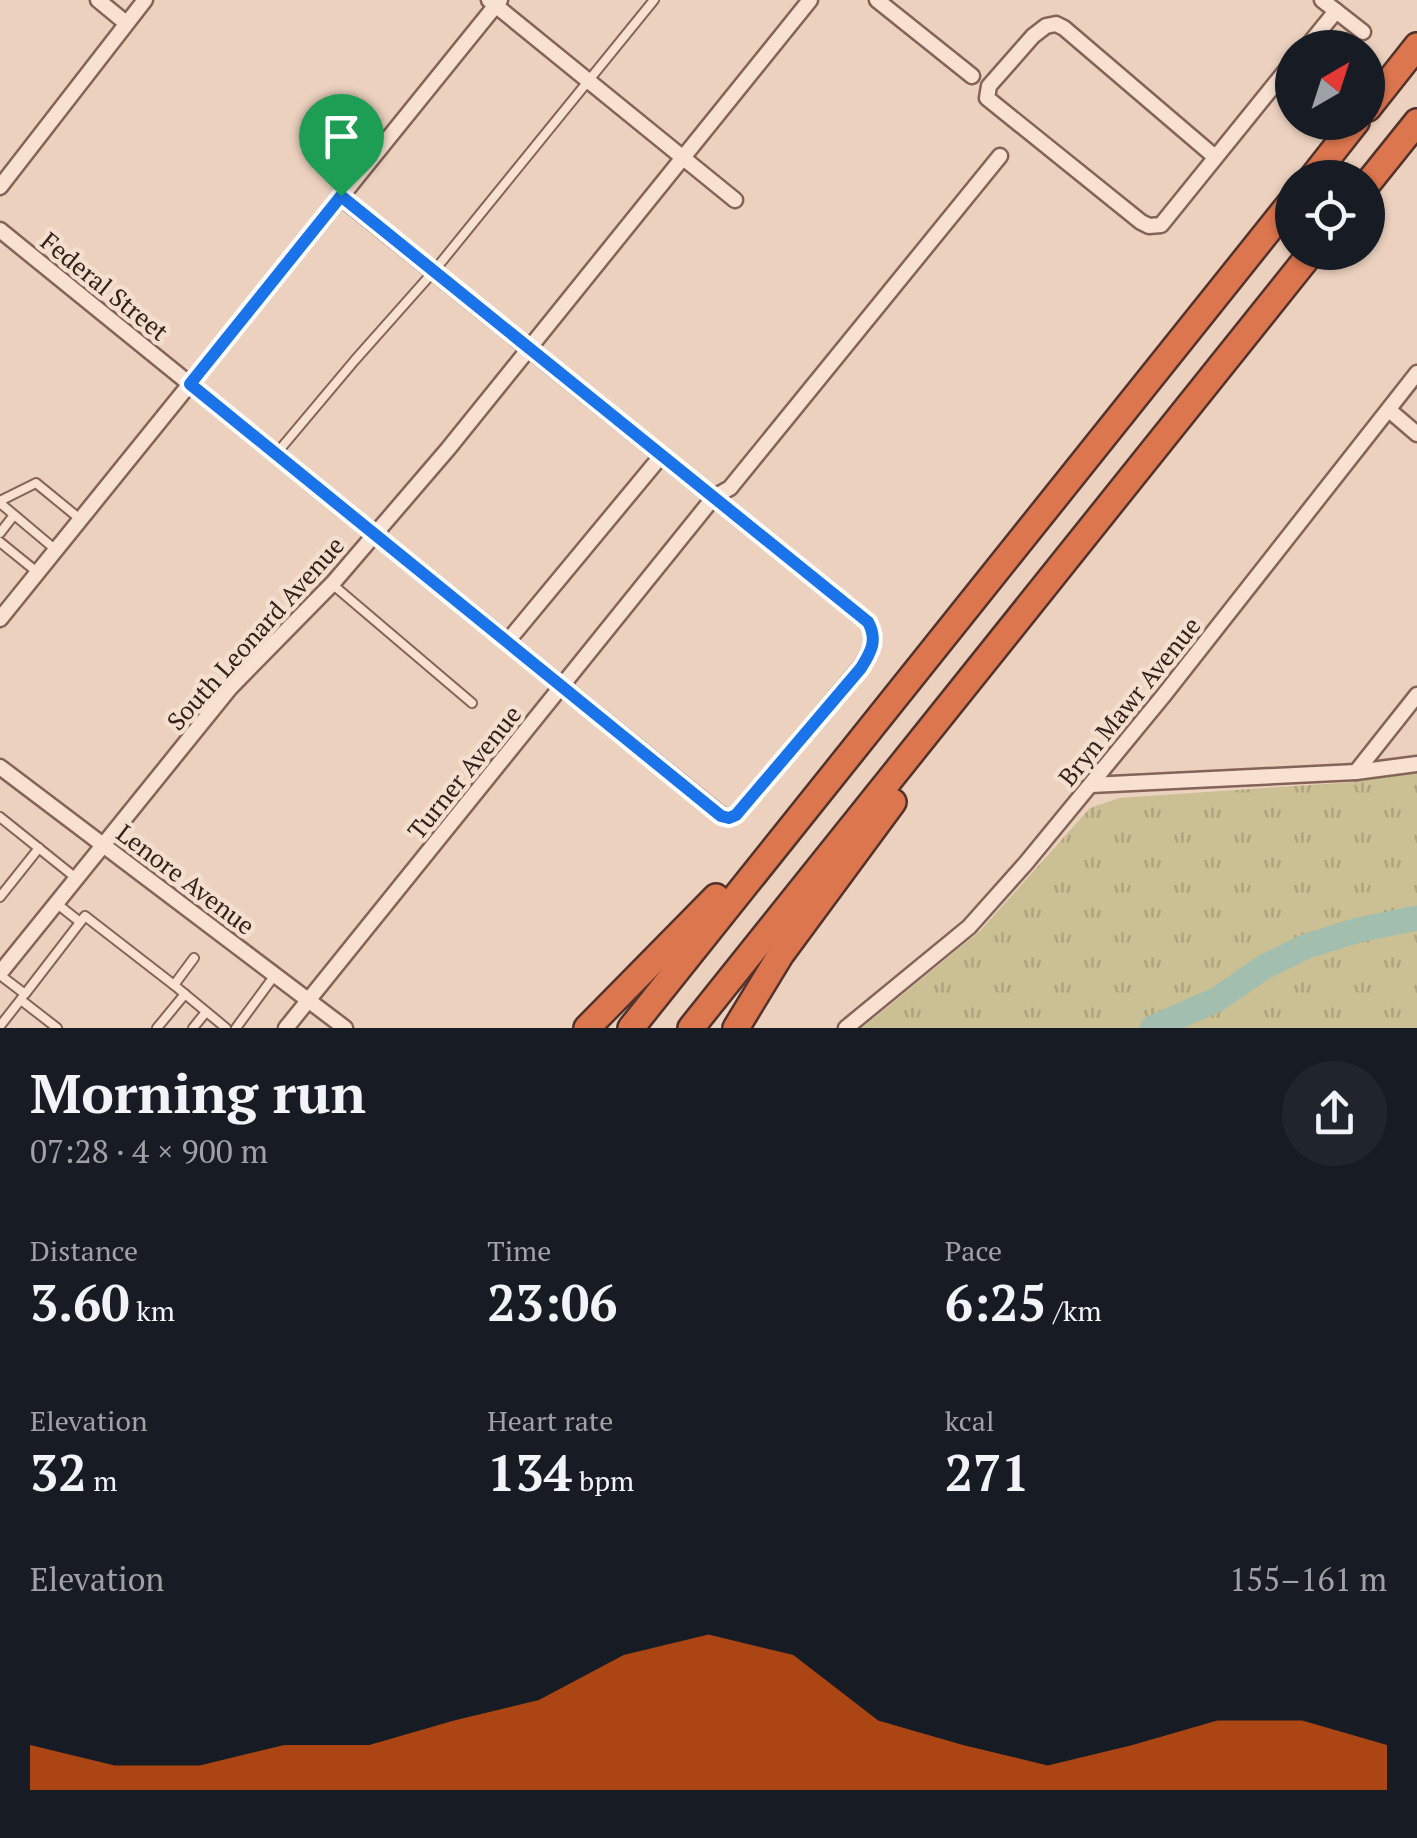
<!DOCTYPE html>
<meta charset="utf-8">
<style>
:root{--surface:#171b24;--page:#20242c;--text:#f1f3f6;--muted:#9ea1a6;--accent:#ea580c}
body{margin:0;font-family:"PT Serif",serif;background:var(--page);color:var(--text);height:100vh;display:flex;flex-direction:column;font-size:38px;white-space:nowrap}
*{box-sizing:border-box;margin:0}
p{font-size:32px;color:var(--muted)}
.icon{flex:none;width:55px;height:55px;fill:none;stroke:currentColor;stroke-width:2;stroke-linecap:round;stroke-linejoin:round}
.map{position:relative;height:1028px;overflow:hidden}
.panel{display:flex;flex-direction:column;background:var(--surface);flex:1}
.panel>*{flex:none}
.needle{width:65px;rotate:39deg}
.fabs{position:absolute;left:1275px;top:30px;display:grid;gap:20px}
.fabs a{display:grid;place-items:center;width:110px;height:110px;border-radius:50%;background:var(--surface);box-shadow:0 2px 8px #0004;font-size:50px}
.pin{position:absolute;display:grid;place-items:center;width:85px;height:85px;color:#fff;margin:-102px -42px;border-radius:50% 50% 50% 0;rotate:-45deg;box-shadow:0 0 10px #0007}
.pin .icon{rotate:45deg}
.round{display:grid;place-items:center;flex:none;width:105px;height:105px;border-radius:52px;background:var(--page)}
.summary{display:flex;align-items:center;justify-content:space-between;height:170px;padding:0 30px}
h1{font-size:55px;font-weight:800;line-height:75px}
.stats{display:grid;grid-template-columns:repeat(3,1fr);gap:15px;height:170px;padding:10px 30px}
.stats div{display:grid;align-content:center}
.stats b{font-size:50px;font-weight:800}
.stats small{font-size:28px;font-weight:400}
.stats p{font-size:28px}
.chart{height:280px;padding:20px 30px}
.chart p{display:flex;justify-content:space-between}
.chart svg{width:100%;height:180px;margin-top:10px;fill:var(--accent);opacity:.7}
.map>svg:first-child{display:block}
</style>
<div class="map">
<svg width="1417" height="1028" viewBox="0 0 1417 1028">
<defs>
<pattern id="grass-tufts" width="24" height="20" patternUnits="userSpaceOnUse" patternTransform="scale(2.5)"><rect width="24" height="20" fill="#cac093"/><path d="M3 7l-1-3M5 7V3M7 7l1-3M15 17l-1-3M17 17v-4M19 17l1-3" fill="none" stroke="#aea57e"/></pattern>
</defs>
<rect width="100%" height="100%" fill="#ecd1bf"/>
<path fill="url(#grass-tufts)" d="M1417 772V1028H862L980 931 1090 808 1119 798 1354 782Z"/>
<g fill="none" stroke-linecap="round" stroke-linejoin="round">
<path stroke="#a2beae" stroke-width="25" d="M1152 1028 1216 1000 1264 967 1307 946 1358 930 1417 918"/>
<g stroke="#846358" stroke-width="12">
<g id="lane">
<path d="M276 454 355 360 434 271 654 0"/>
<path d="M0 501 36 483 80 519"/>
<path d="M0 503 56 550"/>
<path d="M0 533 14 515"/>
<path d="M0 542 37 572"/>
<path d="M332 584 472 703"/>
<path d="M0 817 76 878"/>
<path d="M0 897 39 848"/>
<path d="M56 903 80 922"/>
<path d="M194 958 174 985 226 1028"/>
<path d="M0 975 25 994 85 916 174 985"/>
<path d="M21 1000 57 1028"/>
<path d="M0 1026 22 998"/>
<path d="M157 1028 185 994"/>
<path d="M193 1028 206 1012"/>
<path d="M236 1028 275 975"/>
</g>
</g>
<g stroke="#846358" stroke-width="19">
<g id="street">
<path d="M98 0 126 23"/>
<path d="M489 0 735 200"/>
<path d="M877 0 972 76"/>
<path d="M1322 0 1363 32"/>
<path d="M1306 48 1336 11"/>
<path d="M1215 157 1064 28 1056 24 1046 26 1033 36 989 86 987 98 1141 222 1149 226 1161 225 1292 63"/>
<path d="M0 187 145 0"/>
<path d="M0 230 721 815 729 818 736 815 861 667C871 651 878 640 868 622L341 197"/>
<path d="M1389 410 1417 434"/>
<path d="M0 619 500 0"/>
<path d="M507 642 662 455"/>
<path d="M0 767 345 1028"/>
<path d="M1356 772 1417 695"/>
<path d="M1091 785 1356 772 1417 764"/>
<path d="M0 973 230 688 333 583 448 449 810 0"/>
<path d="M286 1028 714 497 730 488 1000 156"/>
<path d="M846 1028 969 927 1026 863 1164 695 1417 373"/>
</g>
</g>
<g stroke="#52332c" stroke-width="30">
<g id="highway">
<path d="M1368 108 1417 46"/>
<path d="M1312 178 1356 122"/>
<path d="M1368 183 1417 122"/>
<path d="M587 1028 716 897"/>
<path d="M631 1028 1292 201"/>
<path d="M691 1028 1312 252"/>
<path d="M736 1028 781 954 893 802"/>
</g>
</g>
<use href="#lane" stroke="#f8e1d1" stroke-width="8"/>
<use href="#street" stroke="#f8e1d1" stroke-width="14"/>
<use href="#highway" stroke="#dc764f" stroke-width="25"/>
</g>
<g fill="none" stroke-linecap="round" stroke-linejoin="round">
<g stroke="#fff" stroke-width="20">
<path id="route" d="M341 196 868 622C878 640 871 652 861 668L736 815 729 818 721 816 190 384Z"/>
</g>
<use href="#route" stroke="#1a73e8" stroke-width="12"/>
</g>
<g text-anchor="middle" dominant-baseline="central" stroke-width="9" stroke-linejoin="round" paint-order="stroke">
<g font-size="25" fill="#34211c" stroke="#f4dece">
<text transform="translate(105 286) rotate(39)">Federal Street</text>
<text transform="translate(255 633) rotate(-48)">South Leonard Avenue</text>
<text transform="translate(1129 701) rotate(-51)">Bryn Mawr Avenue</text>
<text transform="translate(464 772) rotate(-51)">Turner Avenue</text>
<text transform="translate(186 879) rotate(37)">Lenore Avenue</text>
</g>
</g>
</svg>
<div class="fabs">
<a><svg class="needle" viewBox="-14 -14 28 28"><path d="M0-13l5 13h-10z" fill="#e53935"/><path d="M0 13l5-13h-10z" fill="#9ea1a6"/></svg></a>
<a><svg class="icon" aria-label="locate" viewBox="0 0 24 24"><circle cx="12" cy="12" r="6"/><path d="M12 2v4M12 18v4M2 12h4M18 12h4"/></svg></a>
</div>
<div class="pin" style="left:341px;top:196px;background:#1e9e55"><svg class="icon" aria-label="arrive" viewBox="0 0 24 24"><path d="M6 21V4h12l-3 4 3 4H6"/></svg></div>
</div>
<section class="panel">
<div class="summary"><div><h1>Morning run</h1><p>07:28 · 4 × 900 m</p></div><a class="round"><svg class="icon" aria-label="share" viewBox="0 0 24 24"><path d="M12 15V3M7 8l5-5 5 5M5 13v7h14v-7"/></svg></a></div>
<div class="stats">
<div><p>Distance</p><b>3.60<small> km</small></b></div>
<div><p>Time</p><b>23:06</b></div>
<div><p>Pace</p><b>6:25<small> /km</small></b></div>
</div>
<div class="stats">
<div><p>Elevation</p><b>32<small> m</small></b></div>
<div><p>Heart rate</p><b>134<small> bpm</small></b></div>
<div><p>kcal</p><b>271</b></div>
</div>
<div class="chart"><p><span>Elevation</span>155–161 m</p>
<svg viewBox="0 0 160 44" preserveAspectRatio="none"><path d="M0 44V33L10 38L20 38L30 33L40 33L50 27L60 22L70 11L80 6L90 11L100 27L110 33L120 38L130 33L140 27L150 27L160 33V44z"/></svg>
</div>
</section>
